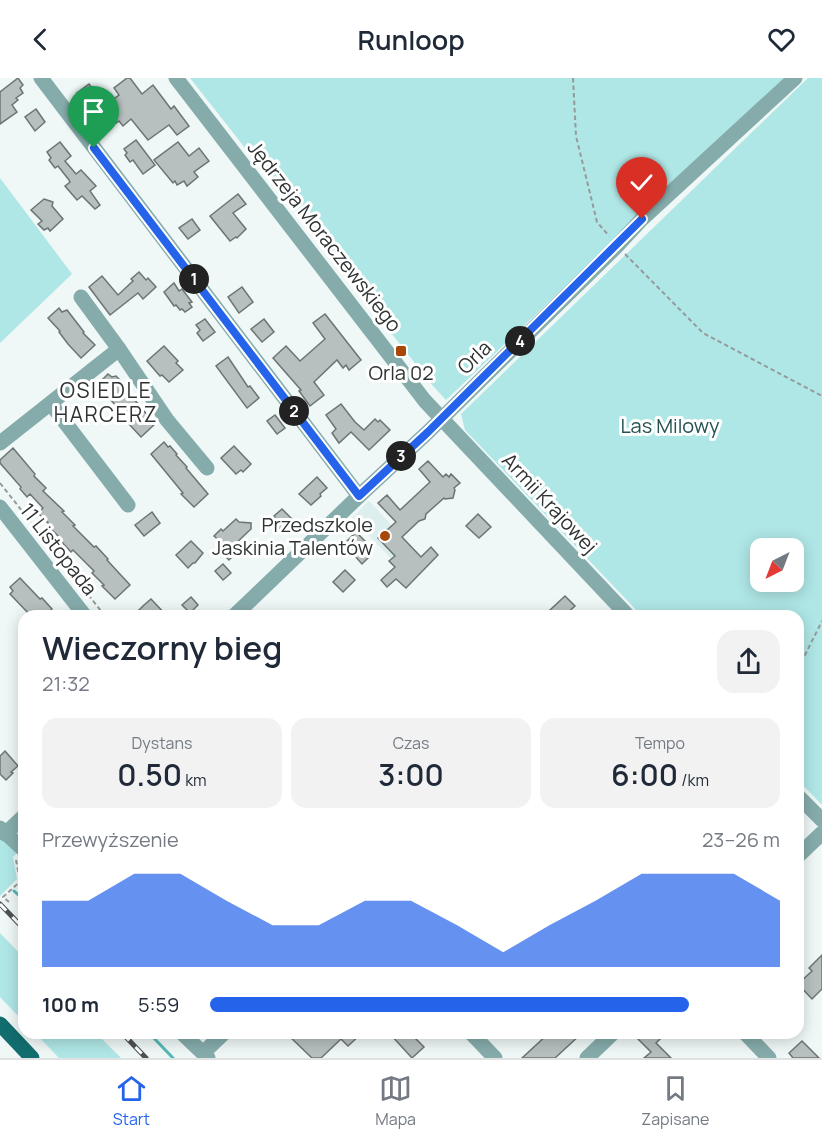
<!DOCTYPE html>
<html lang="pl">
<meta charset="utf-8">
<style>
:root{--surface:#fff;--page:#f2f2f3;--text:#1f2937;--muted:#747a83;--line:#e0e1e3;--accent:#2563eb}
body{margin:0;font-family:Manrope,sans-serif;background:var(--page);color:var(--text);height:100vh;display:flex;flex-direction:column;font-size:22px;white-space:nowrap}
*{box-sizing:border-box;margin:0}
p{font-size:20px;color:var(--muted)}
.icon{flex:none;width:33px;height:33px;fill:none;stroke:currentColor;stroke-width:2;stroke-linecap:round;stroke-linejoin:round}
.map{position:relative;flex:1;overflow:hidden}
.sheet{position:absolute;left:18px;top:532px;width:786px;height:429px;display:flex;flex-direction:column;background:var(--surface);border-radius:18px;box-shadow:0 3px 15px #0003}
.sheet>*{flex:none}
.needle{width:39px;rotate:222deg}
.controls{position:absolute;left:750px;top:460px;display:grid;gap:12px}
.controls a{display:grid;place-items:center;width:54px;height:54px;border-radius:12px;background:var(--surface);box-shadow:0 3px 15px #0003;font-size:30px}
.pin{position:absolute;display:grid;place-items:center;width:51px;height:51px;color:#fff;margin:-62px -26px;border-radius:50% 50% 50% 0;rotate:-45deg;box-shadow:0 0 6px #0007}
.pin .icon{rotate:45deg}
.km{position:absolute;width:30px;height:30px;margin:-15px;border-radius:50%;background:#222;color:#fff;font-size:16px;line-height:30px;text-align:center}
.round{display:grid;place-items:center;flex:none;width:63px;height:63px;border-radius:18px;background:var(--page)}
.overview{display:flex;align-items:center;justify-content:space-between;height:102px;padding:0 24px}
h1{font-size:33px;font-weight:600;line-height:45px}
.figures{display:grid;grid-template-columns:repeat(3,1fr);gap:9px;height:102px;padding:6px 24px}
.figures div{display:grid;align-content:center;border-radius:15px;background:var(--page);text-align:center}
.figures b{font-size:30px;font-weight:600}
.figures small{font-size:16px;font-weight:400}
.figures p{font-size:16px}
.chart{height:168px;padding:12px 24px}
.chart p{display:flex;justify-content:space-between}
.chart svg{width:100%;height:108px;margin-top:6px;fill:var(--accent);opacity:.7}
ul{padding:0 24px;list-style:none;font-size:20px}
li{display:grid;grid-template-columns:96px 72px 1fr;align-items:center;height:45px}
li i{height:15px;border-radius:8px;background:var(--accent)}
header{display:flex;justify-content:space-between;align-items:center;height:78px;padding:0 24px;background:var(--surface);font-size:27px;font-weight:600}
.dock{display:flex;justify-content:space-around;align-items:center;height:84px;border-top:2px solid var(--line);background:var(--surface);font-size:16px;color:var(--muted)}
.dock a{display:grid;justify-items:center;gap:3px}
.dock .selected{color:var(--accent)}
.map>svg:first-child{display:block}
</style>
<header><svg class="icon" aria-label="back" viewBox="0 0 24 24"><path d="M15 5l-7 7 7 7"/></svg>Runloop<svg class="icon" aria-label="heart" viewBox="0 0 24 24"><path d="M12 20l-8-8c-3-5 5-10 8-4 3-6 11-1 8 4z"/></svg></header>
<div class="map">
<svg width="822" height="980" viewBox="0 0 822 980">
<rect width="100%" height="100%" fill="#eff7f7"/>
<path fill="#dceeed" d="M369 423 420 478 404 494 352 440Z"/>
<g fill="#afe7e6" fill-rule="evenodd">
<path d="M190 0H784L446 322 433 308Z"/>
<path d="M808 0H822V727L798 702V538H642L465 352 461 336ZM760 471H794V504H760Z"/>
<path d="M0 100 72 196 0 265Z"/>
<path d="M0 756 18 774 13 779 17 801 0 818Z"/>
<path d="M0 855 24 880V944L0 919Z"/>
<path d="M36 956H97L121 980H59Z"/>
</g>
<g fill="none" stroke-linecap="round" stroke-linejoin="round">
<g stroke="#55b8b8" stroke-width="3">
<path d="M14 813 24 822"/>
<path d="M150 956 173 980"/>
</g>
</g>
<g fill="#b7bfbf" stroke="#6d7474" stroke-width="1.5">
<path d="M18 0 23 7 20 10 23 15 16 20 18 22 12 27 17 34 0 46V14Z"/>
<path d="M127 0H130L142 16 153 7 171 31 174 28 189 48 177 57 169 47 148 62 131 41 123 48 119 43 108 51 89 25 86 27 77 15 89 6 105 27 119 17 114 10Z"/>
<path d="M36 31 45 44 35 53 25 39Z"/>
<path d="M136 62 155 87 143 96 133 82 130 84 125 77 127 75 124 71Z"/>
<path d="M60 64 71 78 65 83 76 96 81 92 96 108 90 113 100 127 95 131 82 118 77 122 65 108 70 104 69 102 58 88 55 90 49 82 51 80 47 74Z"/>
<path d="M178 64 189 78 199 70 209 83 194 94 198 99 187 108 184 103 177 107 175 103 173 105 154 82Z"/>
<path d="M238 116 246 126 233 135 246 151 237 160 236 159 230 163 210 138Z"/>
<path d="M44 121 53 124 52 128 63 141 50 153 48 150 44 152 38 146 42 143 31 132Z"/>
<path d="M192 141 200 152 188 161 179 150Z"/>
<path d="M139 194 146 202 148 200 156 209 143 221 138 215 110 237 89 209 102 198 118 217 133 203 131 201Z"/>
<path d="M174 205 179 213 182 211 192 224 189 225 192 229 185 234 182 231 180 232 176 227 174 228 164 214Z"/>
<path d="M242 209 253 224 239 235 228 219Z"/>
<path d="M59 230 62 234 67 232 84 254 83 255 95 267 81 280 68 266 59 254 60 253 48 240Z"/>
<path d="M325 236 361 282 349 292 346 287 343 290 337 282 314 304 324 317 310 328 299 313 301 312 273 280 286 268 300 283 325 261 313 245Z"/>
<path d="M205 241 215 254 203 263 197 255 200 252 196 247Z"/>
<path d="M264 241 274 254 262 264 251 251Z"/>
<path d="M164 268 178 283 176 285 183 292 169 304 162 297 160 298 147 283Z"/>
<path d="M228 279 248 309 250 308 259 320 247 330 216 288Z"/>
<path d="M108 296 112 299 116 298 124 306 123 307 134 319 133 320 155 346 141 359 129 346 130 345 118 333 120 332 108 319 109 318 98 306Z"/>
<path d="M341 326 355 344 364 352 375 341 378 344 380 342 390 352 369 372 351 354 339 365 332 355 336 351 326 337Z"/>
<path d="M275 337 285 350 277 356 267 343Z"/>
<path d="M164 364 168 369 170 368 177 376 176 377 187 389 186 390 208 416 194 429 181 416 183 415 151 376Z"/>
<path d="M234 368 251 386 243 394 241 392 236 396 221 380Z"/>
<path d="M13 370 35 396 34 398 46 410 43 413 64 433 62 434 75 447 73 448 94 469 96 468 108 481 107 482 130 507 115 521 102 508 104 507 92 495 94 493 73 472 71 474 59 461 60 460 48 448 50 447 38 435 43 430 30 416 27 419 20 411 21 409 0 385V382Z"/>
<path d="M428 383 443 399 446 396 449 399 451 396 460 405 454 410 455 412 453 420 445 421 444 420 426 436 425 441 419 443 402 459 421 479 431 469 438 477 406 510 396 501 387 509 381 502 395 489 389 483 395 478 378 460 396 444 378 425 387 417 400 432 430 404 419 391Z"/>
<path d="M317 399 327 410 320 416 321 418 311 427 299 416Z"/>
<path d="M282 431 292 441 281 452 272 443 275 439 274 438Z"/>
<path d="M152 434 160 445 144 458 135 447Z"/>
<path d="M478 436 491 449 479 460 466 448Z"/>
<path d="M236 441 239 444 251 445V451L232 469 237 474 229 482 219 472 224 467 214 458 221 451 223 453Z"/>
<path d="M356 454 370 468 365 473 370 478 362 486 344 466Z"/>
<path d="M191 463 203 475 195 485H193L188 490 176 477Z"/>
<path d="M223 486 231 495 223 502 215 493Z"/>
<path d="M345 492 355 502 343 514 333 504Z"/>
<path d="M20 500 40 521 42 520 52 531 44 538H31L10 516 13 513 10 509Z"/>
<path d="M565 518 575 528 564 538H556L550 532Z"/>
<path d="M191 519 198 527 190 535 182 527Z"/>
<path d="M151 521 167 538H133L144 527Z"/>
<path d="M5 673 18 688 11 694 13 695 6 702 0 696V678Z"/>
<path d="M822 877V911L812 921 798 906 812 893 809 890Z"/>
<path d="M287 956H361L348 968 341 961 321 980H312Z"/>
<path d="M390 956H411L424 969 412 980Z"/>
<path d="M548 956H581L555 980H522Z"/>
<path d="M633 956H654L660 961 656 965 671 980H644L651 974Z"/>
<path d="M802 963 819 980H793L789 975Z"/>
</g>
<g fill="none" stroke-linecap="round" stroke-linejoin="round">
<g stroke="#959b9b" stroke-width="2" stroke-dasharray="4.5 3" stroke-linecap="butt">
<path d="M573 0 576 58 597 144 609 158"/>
<path d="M625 176 703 255 822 318"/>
<path d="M0 405 105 538"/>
<path d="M798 591 822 543"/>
<path d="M16 782 20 802"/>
<path d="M9 824 3 819 24 800"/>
</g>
<g stroke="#85acab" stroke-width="15">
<path d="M41 0 359 418"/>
<path d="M176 0 425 323 628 538"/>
<path d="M81 219 119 271 167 342 207 390"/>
<path d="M51 326 128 427"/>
<path d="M0 365 119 271"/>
<path d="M0 429 85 538"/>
<path d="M234 538 359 418 428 354 617 168 642 141 795 0"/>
<path d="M798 718 822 742"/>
<path d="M0 750 24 772"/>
<path d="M5 756 24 738"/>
<path d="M798 778 822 755"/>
<path d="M183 956 208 980"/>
<path d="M472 956 495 980"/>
<path d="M746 956 769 980"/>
<path d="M203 975 223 956"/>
<path d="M587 980 612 956"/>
</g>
<path stroke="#126d6e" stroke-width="15" d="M0 946 32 980"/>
<g stroke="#4d5151" stroke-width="5">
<g id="rail">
<path d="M0 826 24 851"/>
<path d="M123 956 146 980"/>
</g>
</g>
<use href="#rail" stroke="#fff" stroke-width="3" stroke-dasharray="9" stroke-linecap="butt"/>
</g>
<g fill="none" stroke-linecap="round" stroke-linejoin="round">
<g stroke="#fff" stroke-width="12">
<path id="route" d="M94 70 359 418 428 354 642 141"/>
</g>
<use href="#route" stroke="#2563eb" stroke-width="8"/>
</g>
<g fill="#a94709" stroke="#fff" stroke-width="2">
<rect x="395" y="267" width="12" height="12" rx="3"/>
<circle cx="385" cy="458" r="6"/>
</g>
<g text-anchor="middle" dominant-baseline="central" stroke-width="6" stroke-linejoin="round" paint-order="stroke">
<g font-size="20" fill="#303333" stroke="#fff">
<text transform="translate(325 158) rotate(52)">Jędrzeja Moraczewskiego</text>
<text transform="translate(474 279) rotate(-44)">Orla</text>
<text transform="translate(550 425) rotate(47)">Armii Krajowej</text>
<text transform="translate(59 471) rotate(52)">11 Listopada</text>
</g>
<g font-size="20" fill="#303333" stroke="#fff">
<text x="401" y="294">Orla 02</text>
<text x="373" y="446" text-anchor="end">Przedszkole<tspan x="373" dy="23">Jaskinia Talentów</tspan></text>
</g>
<g font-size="20" fill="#245151" stroke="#fff">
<text x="670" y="347">Las Milowy</text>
</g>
<g font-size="21" letter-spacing="1.5" fill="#303333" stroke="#fff">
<text x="106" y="312">OSIEDLE<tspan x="106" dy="24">HARCERZ</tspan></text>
</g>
</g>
</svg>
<div class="controls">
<a><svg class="needle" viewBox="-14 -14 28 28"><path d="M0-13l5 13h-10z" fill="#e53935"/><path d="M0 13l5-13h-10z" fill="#747a83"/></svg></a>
</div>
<div class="pin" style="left:94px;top:70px;background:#1e9e55"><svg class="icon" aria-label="arrive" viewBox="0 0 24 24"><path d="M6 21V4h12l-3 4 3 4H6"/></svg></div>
<div class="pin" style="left:642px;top:141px;background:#d93025"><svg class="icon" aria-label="check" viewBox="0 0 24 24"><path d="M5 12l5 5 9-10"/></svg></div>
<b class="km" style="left:194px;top:201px">1</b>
<b class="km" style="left:294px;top:333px">2</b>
<b class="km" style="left:401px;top:378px">3</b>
<b class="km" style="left:520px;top:263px">4</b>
<section class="sheet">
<div class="overview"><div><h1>Wieczorny bieg</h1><p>21:32</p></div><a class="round"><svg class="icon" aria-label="share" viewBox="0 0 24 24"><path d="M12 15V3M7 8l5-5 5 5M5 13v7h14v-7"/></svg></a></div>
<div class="figures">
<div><p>Dystans</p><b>0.50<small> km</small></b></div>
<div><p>Czas</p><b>3:00</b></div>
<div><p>Tempo</p><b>6:00<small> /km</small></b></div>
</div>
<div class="chart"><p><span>Przewyższenie</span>23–26 m</p>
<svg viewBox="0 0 160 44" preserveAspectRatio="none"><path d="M0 44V17L10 17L20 6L30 6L40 17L50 27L60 27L70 17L80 17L90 27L100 38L110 27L120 17L130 6L140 6L150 6L160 17V44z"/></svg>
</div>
<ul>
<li><b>100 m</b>5:59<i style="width:84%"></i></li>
</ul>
</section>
</div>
<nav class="dock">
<a class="selected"><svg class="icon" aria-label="home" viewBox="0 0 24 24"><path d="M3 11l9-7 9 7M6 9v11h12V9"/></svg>Start</a>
<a><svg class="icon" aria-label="map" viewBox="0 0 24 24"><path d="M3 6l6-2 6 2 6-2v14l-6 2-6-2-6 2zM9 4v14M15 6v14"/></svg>Mapa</a>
<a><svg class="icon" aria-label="saved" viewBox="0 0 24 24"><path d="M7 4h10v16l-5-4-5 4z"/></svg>Zapisane</a>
</nav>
